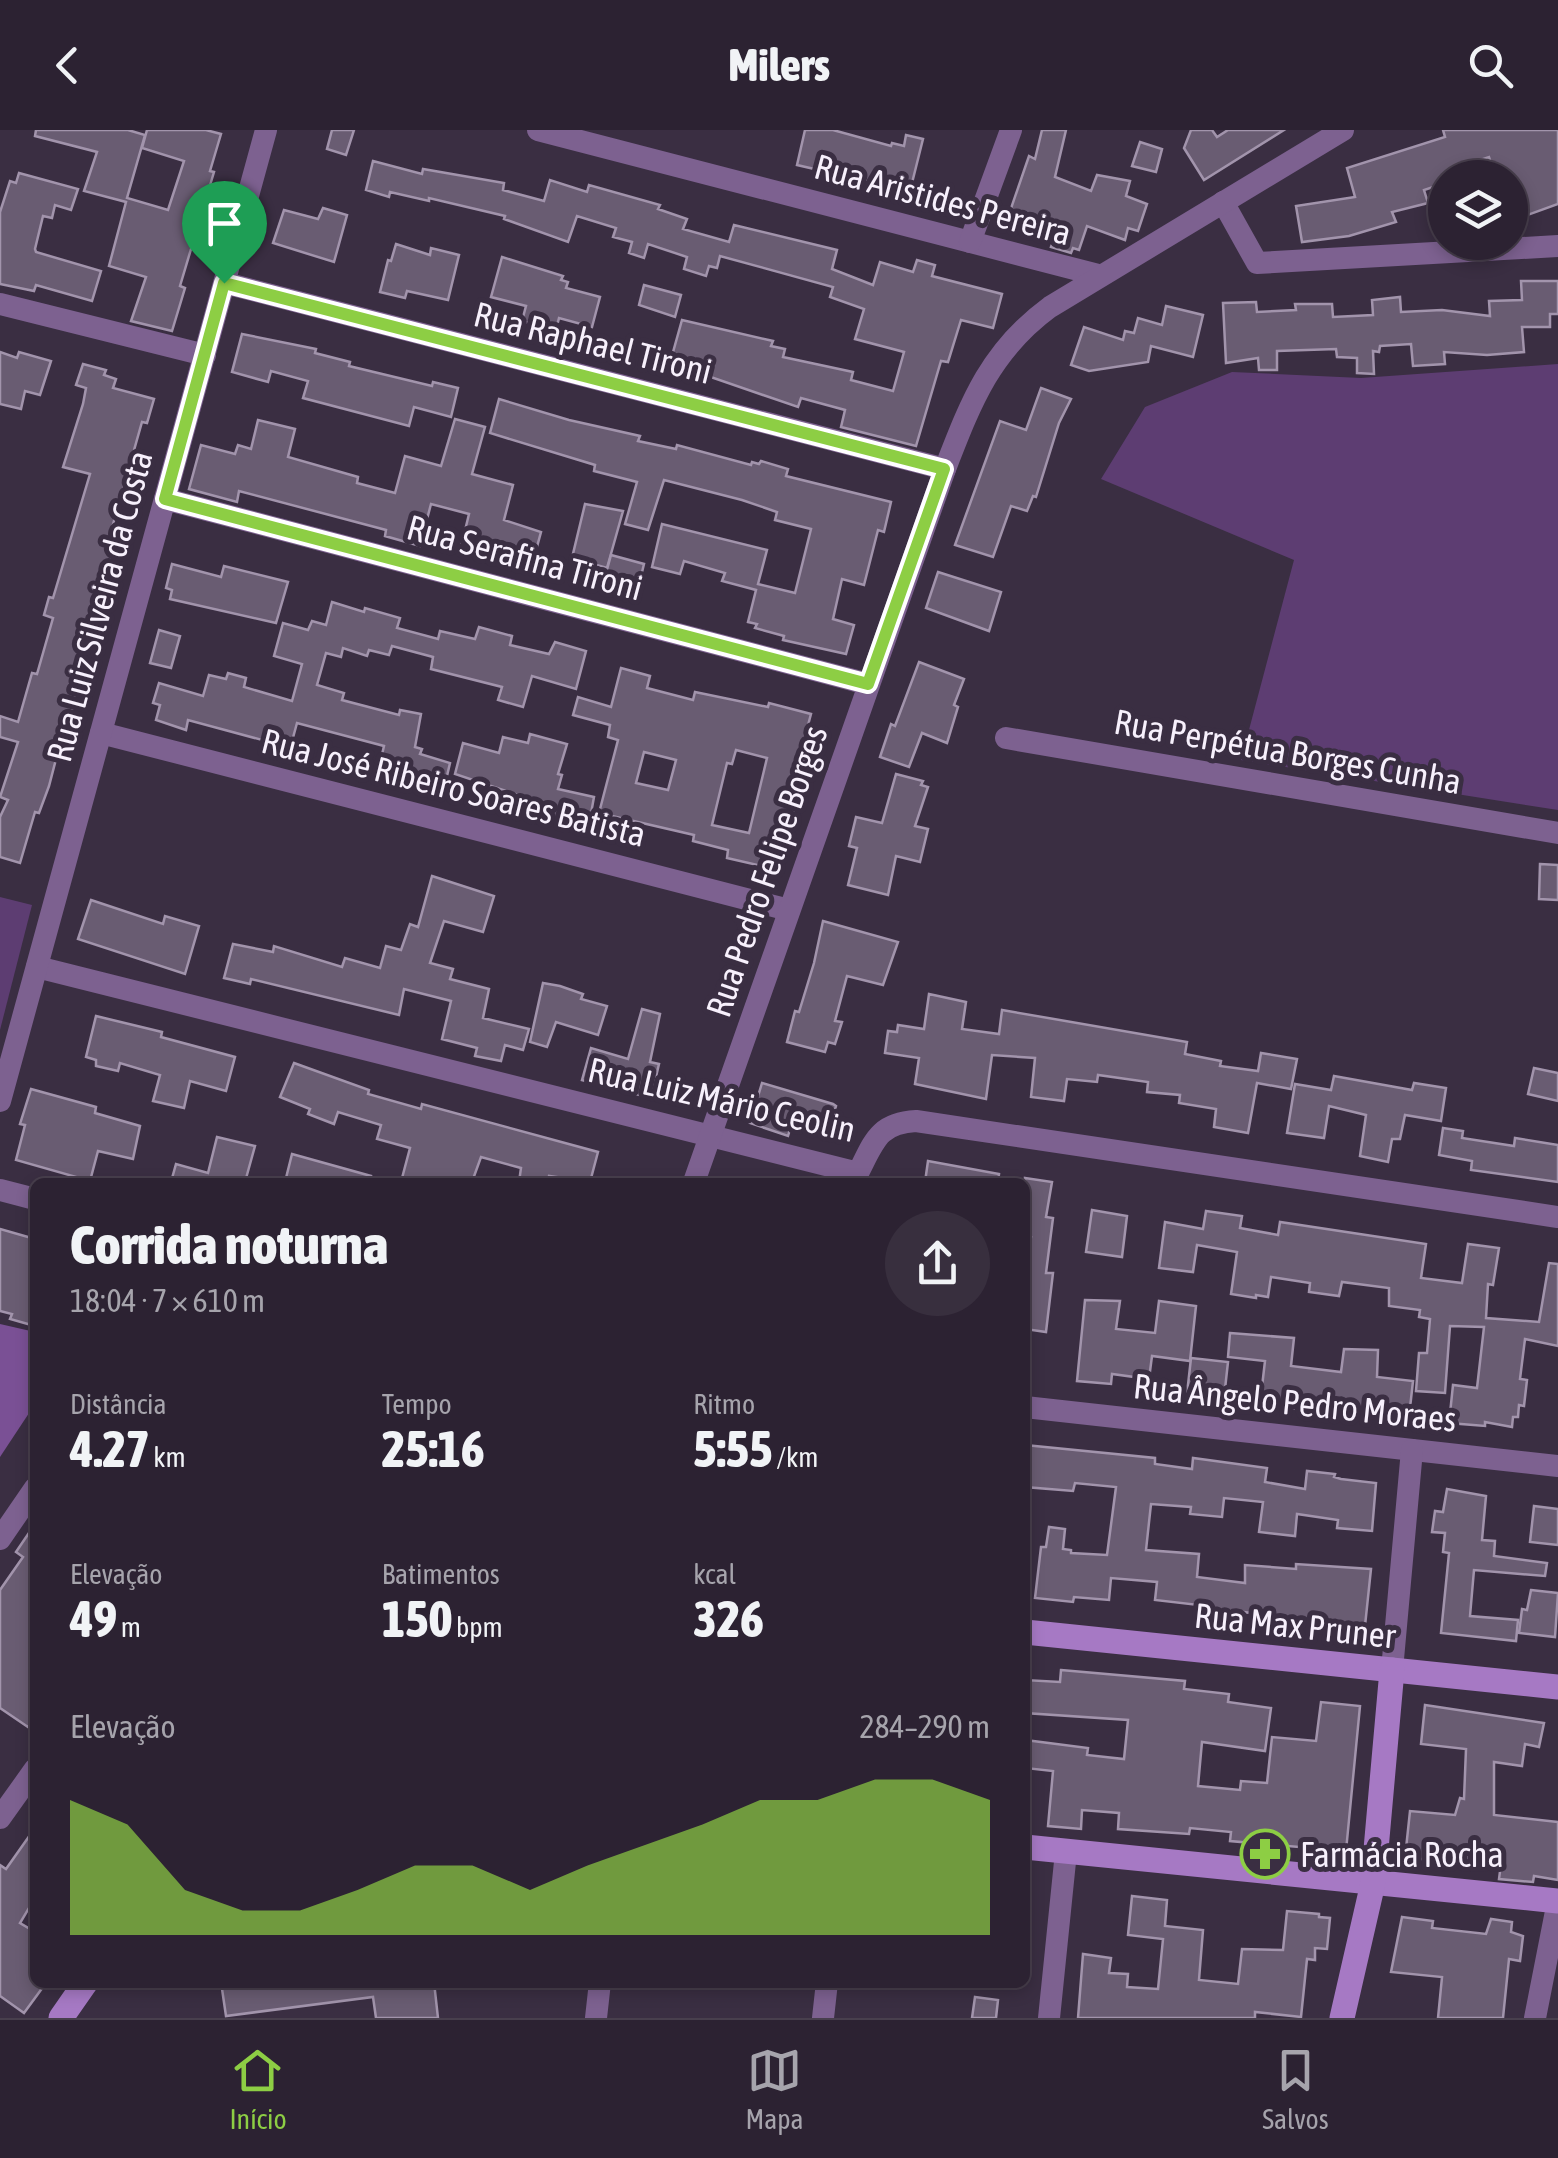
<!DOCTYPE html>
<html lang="pt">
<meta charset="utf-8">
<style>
:root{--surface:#2c2232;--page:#382f3e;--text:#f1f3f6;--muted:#a6a4ac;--line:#483f4d;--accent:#8dce44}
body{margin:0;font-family:"Asap Condensed",sans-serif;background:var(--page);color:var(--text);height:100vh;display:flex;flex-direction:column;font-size:38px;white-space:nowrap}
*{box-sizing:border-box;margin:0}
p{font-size:32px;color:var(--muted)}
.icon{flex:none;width:55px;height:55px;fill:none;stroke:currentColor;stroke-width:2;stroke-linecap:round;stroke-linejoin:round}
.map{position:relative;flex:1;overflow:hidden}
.details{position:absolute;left:30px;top:1048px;width:1000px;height:810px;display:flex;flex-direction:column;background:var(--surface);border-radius:15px;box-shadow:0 5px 15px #0003,0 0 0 2px var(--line)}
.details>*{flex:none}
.tools{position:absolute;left:1428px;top:30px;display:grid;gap:20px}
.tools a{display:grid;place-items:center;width:100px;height:100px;border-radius:50%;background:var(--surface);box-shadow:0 5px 15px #0003,0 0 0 2px var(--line);font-size:50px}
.pin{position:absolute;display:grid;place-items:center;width:85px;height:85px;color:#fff;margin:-102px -42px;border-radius:50% 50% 50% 0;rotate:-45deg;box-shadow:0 0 10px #0007}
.pin .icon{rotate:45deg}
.round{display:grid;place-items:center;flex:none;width:105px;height:105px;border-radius:52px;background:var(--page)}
.overview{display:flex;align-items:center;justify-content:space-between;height:170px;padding:0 40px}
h1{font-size:55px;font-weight:800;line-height:75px}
.stats{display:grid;grid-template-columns:repeat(3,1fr);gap:15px;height:170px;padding:10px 40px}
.stats div{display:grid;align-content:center}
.stats b{font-size:50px;font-weight:800}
.stats small{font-size:28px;font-weight:400}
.stats p{font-size:28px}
.chart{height:280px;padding:20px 40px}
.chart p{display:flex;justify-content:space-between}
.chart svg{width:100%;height:180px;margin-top:10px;fill:var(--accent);opacity:.7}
header{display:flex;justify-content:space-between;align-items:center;height:130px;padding:0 40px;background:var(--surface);font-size:45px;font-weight:800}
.menu{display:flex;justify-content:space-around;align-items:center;height:140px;border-top:2px solid var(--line);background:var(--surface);font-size:28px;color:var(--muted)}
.menu a{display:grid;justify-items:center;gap:5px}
.menu .on{color:var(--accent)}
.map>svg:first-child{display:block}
</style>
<header><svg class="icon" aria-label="back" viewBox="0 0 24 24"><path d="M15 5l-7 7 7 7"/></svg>Milers<svg class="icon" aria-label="search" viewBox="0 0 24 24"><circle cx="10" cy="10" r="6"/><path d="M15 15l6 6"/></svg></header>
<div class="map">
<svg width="1558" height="1888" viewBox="0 0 1558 1888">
<rect width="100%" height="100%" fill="#3a2e42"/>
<g fill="#5d3d72">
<path d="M1558 234V680L1241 630 1294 430 1101 349 1145 277 1232 242 1361 248Z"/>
<path d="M0 767 32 775 0 900Z"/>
</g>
<path fill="#7a5095" d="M0 1194 35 1202V1274L0 1327Z"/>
<g fill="#695c72" stroke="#a294ac" stroke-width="2.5" fill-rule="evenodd">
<path d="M36 0H128L145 5 127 68 168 80 184 31 142 18 147 0H206L221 4 210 41 214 42 180 156 185 158 172 201 131 191 146 147 109 136 126 72 84 61 97 22 35 6Z"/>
<path d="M332 0H354L346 25 327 19Z"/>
<path d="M805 0H833L891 16 892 13 904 16 906 5 923 9 910 61 797 35Z"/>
<path d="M1042 0H1066L1055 47 1091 61 1097 45 1130 51 1126 66 1147 74 1138 101 1128 98 1125 110 1087 96 1079 120 1073 118 1071 123 1051 117 1053 112 1047 110 1048 107 1007 90 1029 26 1035 29Z"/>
<path d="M1191 0H1212L1217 7 1228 0H1284L1204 50 1184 18Z"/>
<path d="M1443 0H1558V74L1522 87 1510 61V48H1496L1489 27 1453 39 1456 48H1445V53L1424 60 1428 73 1392 82 1396 92 1349 106 1302 112 1296 76 1355 67 1347 38 1445 7Z"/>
<path d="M1140 12 1162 19 1156 42 1132 36Z"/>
<path d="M373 31 422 44 423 39 504 53 503 60 544 71 550 50 587 62 589 55 660 75 658 79 687 89 683 99 729 112 734 95 837 120 832 139 873 155 880 132 913 142 917 130 935 135 932 146 1002 164 993 198 961 190 948 232 941 231 916 316 841 297 845 280 801 268 798 277 670 233 682 190 773 211 771 216 785 219 783 227 853 242 851 250 893 261 904 222 855 209 864 179 830 167 833 157 720 126 717 138 709 136 706 146 684 139 687 127 648 114 644 128 629 123 632 112 613 107 616 98 577 86 568 112 504 89 505 86 429 68V71L390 62 389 67 366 60Z"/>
<path d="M19 43 78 59 71 80 55 75 52 88 43 86 35 119 36 122 101 141 92 171 36 155 34 161 0 154V82L10 51 16 53Z"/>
<path d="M323 78 347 85 334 132 273 113 284 80 318 89Z"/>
<path d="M396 114 430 125 431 118 459 125 448 170 407 161 405 168 380 162 388 130 391 131Z"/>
<path d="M502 127 563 146 561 150 568 152 566 158 600 167 592 197 559 188 556 200 522 191 526 176 491 167Z"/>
<path d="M1521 151H1558V184H1550V197H1522L1524 222 1487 225 1444 222 1445 234 1413 236 1411 214 1380 216 1379 222 1373 221 1374 244 1357 243V228L1337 227 1336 219 1277 221V240H1259L1258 228 1226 233 1223 173 1256 172 1257 182 1296 180 1295 174H1332L1333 187 1373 185 1372 170 1400 167 1401 182 1442 180 1490 186 1489 171 1522 170Z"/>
<path d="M644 155 681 165 675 187 639 175Z"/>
<path d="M1166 176 1203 185 1193 227 1151 216 1148 232 1089 241 1071 235 1084 197 1123 210 1125 201 1134 203 1138 188 1162 195Z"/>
<path d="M242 204 316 219 315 223 350 232 349 236 432 256 433 252 458 258 451 287 414 277 409 296 303 268 308 251 271 241 268 252 232 242Z"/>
<path d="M0 222 17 228 19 222 51 231 40 265 25 261 21 279 0 274Z"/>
<path d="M83 234 106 240 104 245 116 249 113 258 154 269 147 293 142 292 110 405 118 407 91 502 72 554 78 556 70 588 67 587 49 656 39 683 35 682 20 733 0 727V687L8 670 0 667 18 612 0 607V586L18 592 32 543 37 544 53 488 44 485 49 467 53 468 90 344 63 337 83 274 86 258 76 255Z"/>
<path d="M1041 258 1071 269 1059 293 1036 367 1033 366 1027 381 1011 376 993 427 955 415 1000 291 1026 300Z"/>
<path d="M499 269 569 290 640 306 638 311 676 319 677 315 751 335 752 332 759 334 761 331 788 339 786 346 891 372 884 402 878 400 864 455 842 449 833 489 854 495 846 524 783 510 784 506 755 498 757 494 748 492 756 460 722 451 725 443 684 431 680 444 652 437 662 394 767 420 758 454 795 463 811 399 775 390 777 382 742 370 664 350 648 400 625 394 637 352 594 341 595 335 490 303Z"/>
<path d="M455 289 485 297 472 344 513 355 504 390 541 402 535 424 498 417 496 423 462 413 469 384 431 374 420 416 385 406 386 400 239 361 237 372 189 359 201 315 235 324 238 315 251 319 258 290 295 299 288 327 358 347 357 353 395 363 405 326 441 336Z"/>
<path d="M585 374 623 381 607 438 572 428Z"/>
<path d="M611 425 644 434 636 467 602 458Z"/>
<path d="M172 434 221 447 224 436 288 452 276 493 170 469 172 460 166 458Z"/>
<path d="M938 442 1001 462 989 501 926 478Z"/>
<path d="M332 472 364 482 365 478 400 488 397 498 438 509 440 501 475 509 479 497 512 506 510 515 549 524 555 512 586 521 576 559 532 546 523 577 498 570 502 557 431 539 433 527 392 516 389 525 369 520 367 526 343 518 341 527 326 523 317 555 344 563 342 570 399 585 400 580 421 584 415 617 422 619 420 624 450 633 443 663 376 650 384 616 297 593 291 615 288 617 188 590 186 600 156 590 160 575 153 573 159 553 203 566 209 545 226 549 228 543 246 548 244 557 292 571 302 534 274 526 283 493 308 500 312 491 326 495Z"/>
<path d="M159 500 180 506 171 538 150 533Z"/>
<path d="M919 532 964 549 954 575 958 577 947 613 922 603 909 637 880 627 891 594 895 596Z"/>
<path d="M621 538 650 546 647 558 693 570 695 562 768 577 769 573 811 584 799 629 803 631 791 693 782 691 771 738 727 728 728 720 693 711 694 705 599 683 618 610 608 607 610 595 573 585 578 567 611 577ZM736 620 767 628 749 703 712 695 727 633 732 634ZM644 622 676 630 668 660 636 653Z"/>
<path d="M530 604 567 614 558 644 562 645 558 659 594 667 588 700 560 695 562 690 524 679 527 668 455 644 463 613 499 623 503 607 528 613Z"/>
<path d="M896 644 923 651 921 655 928 657 915 696 928 699 920 732 896 726 888 765 848 755 857 718 849 716 856 687 882 693Z"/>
<path d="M1540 734 1558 735V770L1539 769Z"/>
<path d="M432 746 494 766 483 802 444 791 430 833 453 839 450 849 489 859 483 888 529 899 523 920 505 915 501 931 475 926 477 918 442 909 451 871 404 859 399 885 251 849 250 854 224 848 233 814 273 822 274 816 342 837 345 828 380 838 386 816 401 820 410 794 418 797Z"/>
<path d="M91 770 163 794 165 786 199 796 185 844 78 809Z"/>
<path d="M823 791 898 812 883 855 847 846 835 891 842 892 835 914 828 912 825 922 787 912 795 881 799 882 814 833Z"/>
<path d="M543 853 560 856 583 864 581 869 607 876 598 905 556 892 547 917 530 912Z"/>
<path d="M929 864 966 872 962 899 999 904 1002 880 1187 912 1185 924 1221 931 1220 936 1258 941 1261 923 1297 929 1291 959 1257 953 1248 1003 1214 997 1216 979 1179 973 1180 965 1147 962 1148 952 1098 945 1097 952 1067 949 1064 971 1031 967 1035 928 992 925 986 969 915 954 919 928 885 923 888 901 897 902 898 895 924 899Z"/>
<path d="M642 879 660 884 650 932 659 934 651 968 582 950 591 918 628 929Z"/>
<path d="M96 886 162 902 161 907 235 927 226 961 190 951 184 978 153 971 160 945 120 933 118 941 96 936V930L86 927Z"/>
<path d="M294 933 369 960 368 964 421 979 422 974 598 1022 590 1052 549 1046 547 1052H519L521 1038 481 1027 472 1052H401L410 1018 377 1009 381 995 338 982 334 994 308 984 310 979 280 967Z"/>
<path d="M1534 938 1558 943V971L1528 964Z"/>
<path d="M1334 946 1412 960 1414 953 1446 958 1441 991 1405 985 1400 1009H1392L1388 1032 1360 1026 1366 985 1329 976 1324 1008 1287 1003 1295 954 1331 960Z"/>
<path d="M762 953 833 974 836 976 830 996 822 993 819 1004 791 996 788 1006 750 993Z"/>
<path d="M31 959 96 977 95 983 140 996 133 1029 98 1021 90 1051 16 1030 25 995 20 994Z"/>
<path d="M1443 998 1463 1001 1462 1008 1514 1016 1515 1008 1558 1015V1052L1471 1040 1472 1031 1439 1025Z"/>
<path d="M217 1007 255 1016 245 1052H171L176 1034 208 1043Z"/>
<path d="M292 1024 371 1046 370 1052H285Z"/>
<path d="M928 1031 999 1044 998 1052H925Z"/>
<path d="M1025 1048 1052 1052 1046 1087 1053 1088 1046 1143H1053L1046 1202 1025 1199V1149L1031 1107 1025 1106Z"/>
<path d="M1092 1080 1127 1086 1122 1127 1086 1122Z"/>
<path d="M1206 1081 1242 1086 1240 1098 1278 1105 1280 1092 1426 1114 1421 1148 1462 1153 1468 1114 1499 1118 1493 1155 1488 1154 1486 1188 1539 1192 1549 1133 1558 1134V1216L1525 1209 1520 1249 1527 1250 1524 1276 1519 1275 1518 1287H1513L1512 1297 1485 1292V1296L1449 1293 1453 1255 1477 1258 1484 1197 1450 1196 1445 1263 1416 1261 1419 1223H1427L1430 1189 1419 1187 1420 1180 1389 1176V1158L1342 1152 1339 1166 1309 1162 1310 1153 1271 1147 1268 1167 1256 1165V1168L1231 1164 1237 1122 1197 1115 1193 1142 1159 1138 1165 1092 1203 1099Z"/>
<path d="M0 1099 35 1109V1196L10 1189 12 1184 0 1181Z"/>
<path d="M1085 1170 1120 1171 1116 1199 1155 1203 1159 1171 1196 1176 1190 1231 1152 1226 1149 1249 1112 1244 1111 1254 1077 1251Z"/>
<path d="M1230 1203 1294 1208 1291 1236 1341 1242 1344 1219 1378 1220 1377 1247 1413 1251 1409 1287 1338 1279 1339 1271 1296 1266 1294 1278 1260 1274 1265 1231 1228 1227Z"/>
<path d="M1191 1228 1228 1232 1224 1268 1187 1264Z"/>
<path d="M1025 1315 1155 1328V1334L1192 1339 1193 1328 1267 1338 1265 1352 1305 1359 1307 1341 1335 1344 1334 1347 1341 1349 1376 1353 1372 1401 1337 1398 1338 1390 1297 1384 1295 1406 1259 1402 1263 1372 1224 1368 1222 1387 1190 1384 1191 1377 1151 1374 1146 1420 1199 1424 1197 1447 1245 1453V1435L1296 1439V1434L1371 1439 1365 1496 1225 1480 1224 1491 1198 1488 1199 1475 1155 1470 1157 1452 1111 1448 1109 1470 1074 1467 1073 1472 1035 1468 1041 1417H1046L1049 1397 1065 1399 1063 1419 1071 1420V1423L1107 1425 1116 1357 1075 1353 1073 1361 1025 1357Z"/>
<path d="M1447 1359 1486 1366 1482 1410 1495 1411 1494 1426 1547 1433 1545 1446 1474 1440 1470 1486 1518 1490 1516 1511 1441 1503 1449 1423 1443 1422 1445 1403 1432 1402 1435 1381 1443 1382Z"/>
<path d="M1534 1376 1558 1379V1415L1530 1412Z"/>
<path d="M35 1394V1586L28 1597 0 1578V1460L23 1427 16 1422Z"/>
<path d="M1531 1460 1558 1463 1555 1507 1519 1503 1522 1479 1527 1480Z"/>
<path d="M1061 1540 1185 1551 1184 1559 1229 1564 1228 1572 1271 1578 1265 1621 1202 1612 1198 1656 1240 1660 1241 1651 1267 1653 1272 1607 1316 1611 1321 1572 1360 1576 1346 1721 1230 1711 1231 1702 1190 1698 1189 1704 1118 1699 1119 1683 1082 1680 1081 1699 1048 1696 1053 1641 1025 1638V1610L1088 1618 1087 1625 1124 1629 1128 1590 1025 1583V1550L1060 1552Z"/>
<path d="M1425 1575 1544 1593 1539 1617 1525 1614 1522 1636 1494 1632V1685L1558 1692V1750L1534 1746 1533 1752 1499 1749 1501 1734 1405 1728 1410 1681 1455 1685 1460 1668 1464 1669 1466 1619 1421 1614Z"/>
<path d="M35 1698V1768L20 1793 35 1802V1852L43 1857 24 1883 0 1866V1735L6 1739Z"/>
<path d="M1132 1766 1167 1770 1165 1796 1203 1800 1199 1850 1238 1854 1242 1819 1283 1820 1287 1781 1319 1784V1787L1330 1788 1327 1819 1315 1818V1830L1307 1829 1301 1887 1255 1882V1888H1078L1083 1824 1111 1828 1109 1843 1128 1844 1127 1857 1158 1859 1163 1809 1128 1805Z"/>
<path d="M1402 1787 1433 1791 1432 1798 1486 1804 1491 1789 1512 1792 1511 1802 1523 1806 1520 1831 1509 1829 1503 1888H1438L1442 1847 1391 1842Z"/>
<path d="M221 1852H434L438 1888H376L373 1867 226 1886Z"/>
<path d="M975 1867 998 1870 996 1888H972Z"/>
</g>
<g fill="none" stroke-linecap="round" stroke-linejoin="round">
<g stroke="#7d6190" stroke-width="22">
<path d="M538 0 1098 145"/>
<path d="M1223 72 1257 133 1558 116"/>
<path d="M970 112 1011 0"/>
<path d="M225 153 945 339"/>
<path d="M0 174 205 225"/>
<path d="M165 369 868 554"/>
<path d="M101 603 789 780"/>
<path d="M1006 608 1558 703"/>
<path d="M37 837 858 1043C874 1012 878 993 916 991L1558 1087"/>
<path d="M0 971 266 0"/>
<path d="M694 1052 945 339C971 272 990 221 1050 177L1343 0"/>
<path d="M0 1060 35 1069"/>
<path d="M1025 1277 1558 1336"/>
<path d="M0 1409 35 1358"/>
<path d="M1392 1540 1412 1320"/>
<path d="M0 1688 35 1639"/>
<path d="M596 1888 600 1852"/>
<path d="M823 1888 827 1852"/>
<path d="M1049 1888 1066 1722"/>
<path d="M1535 1888 1558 1771"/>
</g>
<g stroke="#a679c4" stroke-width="25">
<path d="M1025 1502 1558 1557"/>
<path d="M1025 1717 1558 1771"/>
<path d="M61 1888 86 1852"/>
<path d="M1342 1888 1373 1753 1392 1540"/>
</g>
</g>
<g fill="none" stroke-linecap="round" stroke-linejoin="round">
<g stroke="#fff" stroke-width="20">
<path id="route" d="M224 153 944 339 868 554 165 369Z"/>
</g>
<use href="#route" stroke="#8dce44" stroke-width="12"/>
</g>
<defs>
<g id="pharmacy-ring" transform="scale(2.5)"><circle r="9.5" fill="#3a2e42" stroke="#8dce44" stroke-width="1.5"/><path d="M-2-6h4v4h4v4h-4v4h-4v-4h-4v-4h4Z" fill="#8dce44"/></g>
</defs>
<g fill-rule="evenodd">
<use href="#pharmacy-ring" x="1265" y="1724"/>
</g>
<g text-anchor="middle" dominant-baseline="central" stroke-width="10" stroke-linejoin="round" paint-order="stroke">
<g font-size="35" fill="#f7f0fc" stroke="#3a2e42">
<text transform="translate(943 69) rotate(15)">Rua Aristides Pereira</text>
<text transform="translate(593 212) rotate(14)">Rua Raphael Tironi</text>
<text transform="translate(525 427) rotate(15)">Rua Serafina Tironi</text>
<text transform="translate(99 476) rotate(-75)">Rua Luiz Silveira da Costa</text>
<text transform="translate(1288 621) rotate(10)">Rua Perpétua Borges Cunha</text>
<text transform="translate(454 657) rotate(14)">Rua José Ribeiro Soares Batista</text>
<text transform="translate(766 741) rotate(-71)">Rua Pedro Felipe Borges</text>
<text transform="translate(722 969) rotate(13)">Rua Luiz Mário Ceolin</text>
<text transform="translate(1295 1272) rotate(6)">Rua Ângelo Pedro Moraes</text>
<text transform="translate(1295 1495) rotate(6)">Rua Max Pruner</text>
</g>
<g font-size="35" fill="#f7f0fc" stroke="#3a2e42" text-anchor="start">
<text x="1300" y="1724">Farmácia Rocha</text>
</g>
</g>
</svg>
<div class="tools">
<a><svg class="icon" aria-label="layers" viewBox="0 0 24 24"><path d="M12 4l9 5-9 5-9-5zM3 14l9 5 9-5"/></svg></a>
</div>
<div class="pin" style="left:224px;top:153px;background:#1e9e55"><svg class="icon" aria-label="arrive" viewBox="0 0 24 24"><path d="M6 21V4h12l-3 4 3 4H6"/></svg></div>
<section class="details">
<div class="overview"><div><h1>Corrida noturna</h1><p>18:04 · 7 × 610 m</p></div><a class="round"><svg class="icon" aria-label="share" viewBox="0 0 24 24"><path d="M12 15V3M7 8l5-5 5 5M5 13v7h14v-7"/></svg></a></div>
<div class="stats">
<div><p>Distância</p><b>4.27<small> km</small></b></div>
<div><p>Tempo</p><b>25:16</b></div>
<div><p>Ritmo</p><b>5:55<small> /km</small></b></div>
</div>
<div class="stats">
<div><p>Elevação</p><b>49<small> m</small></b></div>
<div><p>Batimentos</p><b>150<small> bpm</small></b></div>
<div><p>kcal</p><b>326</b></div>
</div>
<div class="chart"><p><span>Elevação</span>284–290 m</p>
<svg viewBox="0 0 160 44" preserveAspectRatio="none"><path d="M0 44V11L10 17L20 33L30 38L40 38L50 33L60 27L70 27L80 33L90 27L100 22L110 17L120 11L130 11L140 6L150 6L160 11V44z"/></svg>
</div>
</section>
</div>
<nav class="menu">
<a class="on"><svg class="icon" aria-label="home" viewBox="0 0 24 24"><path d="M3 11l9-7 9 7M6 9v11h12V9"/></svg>Início</a>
<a><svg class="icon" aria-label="map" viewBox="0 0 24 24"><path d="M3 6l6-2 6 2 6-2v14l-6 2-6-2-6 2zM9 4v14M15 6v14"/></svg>Mapa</a>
<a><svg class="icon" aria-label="saved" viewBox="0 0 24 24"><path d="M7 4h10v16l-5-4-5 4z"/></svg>Salvos</a>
</nav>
